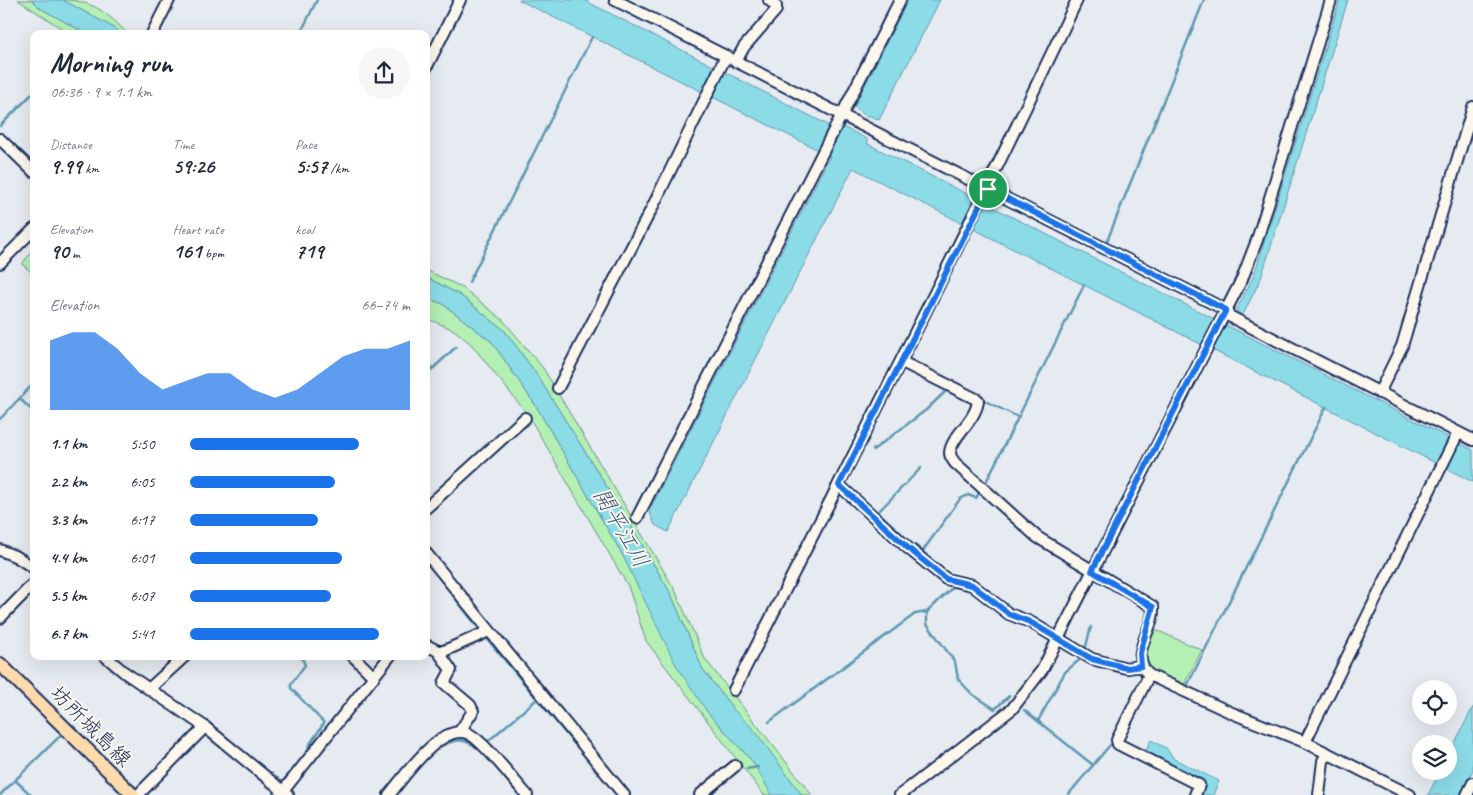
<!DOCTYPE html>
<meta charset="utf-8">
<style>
:root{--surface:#fff;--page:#f6f6f7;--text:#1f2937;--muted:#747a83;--accent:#1a73e8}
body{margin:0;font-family:Caveat,"Klee One",sans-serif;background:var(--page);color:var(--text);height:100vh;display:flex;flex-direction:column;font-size:19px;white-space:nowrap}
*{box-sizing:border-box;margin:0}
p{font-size:16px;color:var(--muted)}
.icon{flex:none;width:28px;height:28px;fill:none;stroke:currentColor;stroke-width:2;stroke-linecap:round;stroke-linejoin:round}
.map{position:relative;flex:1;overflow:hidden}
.details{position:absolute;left:30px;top:30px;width:400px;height:630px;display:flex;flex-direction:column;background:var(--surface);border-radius:10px;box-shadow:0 5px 20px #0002}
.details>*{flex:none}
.controls{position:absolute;left:1412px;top:680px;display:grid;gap:10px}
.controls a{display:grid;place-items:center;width:45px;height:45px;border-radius:50%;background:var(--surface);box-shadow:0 5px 20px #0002;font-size:25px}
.pin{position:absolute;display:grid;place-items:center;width:42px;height:42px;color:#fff;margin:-21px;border:2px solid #fff;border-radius:50%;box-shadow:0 1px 5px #0007}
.round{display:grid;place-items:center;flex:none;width:52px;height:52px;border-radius:26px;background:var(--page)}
.summary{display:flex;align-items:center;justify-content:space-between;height:85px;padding:0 20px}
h1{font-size:28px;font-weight:700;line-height:38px}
.figures{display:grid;grid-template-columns:repeat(3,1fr);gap:8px;height:85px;padding:5px 20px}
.figures div{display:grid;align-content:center}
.figures b{font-size:21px;font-weight:700}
.figures small{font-size:14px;font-weight:400}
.figures p{font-size:14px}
.chart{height:140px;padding:10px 20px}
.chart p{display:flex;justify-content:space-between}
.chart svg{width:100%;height:90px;margin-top:5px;fill:var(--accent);opacity:.7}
ul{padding:0 20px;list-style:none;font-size:16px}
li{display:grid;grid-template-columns:80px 60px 1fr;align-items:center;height:38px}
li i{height:12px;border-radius:6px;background:var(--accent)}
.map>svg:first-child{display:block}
</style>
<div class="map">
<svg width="1473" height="795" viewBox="0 0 1473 795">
<rect width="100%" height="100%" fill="#e5ebf0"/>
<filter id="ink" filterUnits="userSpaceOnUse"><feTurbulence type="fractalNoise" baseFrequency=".02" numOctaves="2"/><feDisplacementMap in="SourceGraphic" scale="10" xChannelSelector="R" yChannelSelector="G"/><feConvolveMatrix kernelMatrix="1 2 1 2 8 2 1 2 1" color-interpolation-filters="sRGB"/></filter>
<g filter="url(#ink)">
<g fill="#b4efb4" stroke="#688f89">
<path d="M18 0H32L40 8 87 34H70Z"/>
<path d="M63 0C93 0 107 13 128 34H120L114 28Z"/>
<path d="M34 249V275L22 264Z"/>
<path d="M426 270 463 288 503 320 543 368 675 590 705 659 812 795H802L755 732 734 710 702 668 671 594 626 517 535 372 505 331 460 295 426 277Z"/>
<path d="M426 297 443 304 492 342 536 406 622 554 649 608 708 713 753 762 772 795H764L646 641 628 586 528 415 471 344 454 330 426 318Z"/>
<path d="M1151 628 1202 650 1183 687C1146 670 1140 669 1151 628Z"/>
</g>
<g fill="#8cdce8" stroke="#5f97b1">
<path d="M32 0H63L114 28 120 34H87L40 8Z"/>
<path d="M519 0H584L838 130 841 126 867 139 868 144 1473 450V482L853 168 668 532 655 525 649 511 830 156Z"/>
<path d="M908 0H940L879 120 868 115 867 117 854 107Z"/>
<path d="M1340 0H1348L1261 278 1242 317 1235 313 1254 275Z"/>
<path d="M426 277 460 295 505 331 535 372 626 517 671 594 702 668 734 710 755 731 802 795H772L753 762 708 713 676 665 622 554 536 406 492 342 443 304 426 297Z"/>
<path d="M1473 707V770L1460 795H1428L1440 771H1449V754Z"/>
<path d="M1123 740 1146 751 1151 740 1166 748 1174 759 1219 781 1213 795H1201L1206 785 1204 781 1123 743Z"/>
</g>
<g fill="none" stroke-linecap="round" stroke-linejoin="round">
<g stroke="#5f97b1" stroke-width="2.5">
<path d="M300 34 317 0"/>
<path d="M0 126 34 92"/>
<path d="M1107 241 1204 0"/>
<path d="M469 282 592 37"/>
<path d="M426 375 456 347"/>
<path d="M20 399 34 412"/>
<path d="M981 399 1018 417"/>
<path d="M0 419 34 383"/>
<path d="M873 450 926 410 947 390"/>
<path d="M985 484 1084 285"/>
<path d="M904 536 878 512 921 468"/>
<path d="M915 545 944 571"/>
<path d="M922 552 960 499 968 495 976 498 979 493"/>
<path d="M427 562 480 630"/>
<path d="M955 585 927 612V624L955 662 958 679 972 694 995 709 1009 696"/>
<path d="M488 640 572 741"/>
<path d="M1085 650 1091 627"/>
<path d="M301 656 305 665 291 684V688L324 723 308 747"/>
<path d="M1186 688 1326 407"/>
<path d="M1024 710 1093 765"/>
<path d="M1038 721 1065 672 1083 657"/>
<path d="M769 722 915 614 927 612"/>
<path d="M487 742 537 699"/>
<path d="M444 745C458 738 465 739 478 748"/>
<path d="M578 747 617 795"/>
<path d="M747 769 758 767"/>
<path d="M15 780 31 795"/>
<path d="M281 783 299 762"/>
<path d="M0 795 61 735"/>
<path d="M272 795 275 791"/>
<path d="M1068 795 1110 745"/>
</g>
<g stroke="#1b2f5e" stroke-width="14">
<g id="minor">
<path d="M615 0 1226 310 1229 316 1473 440"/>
<path d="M152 34 169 0"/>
<path d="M736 61 744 47 776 10V6L769 0"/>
<path d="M426 68 460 0"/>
<path d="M0 139 34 172"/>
<path d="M0 263 34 229"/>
<path d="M902 362 978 400C977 420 951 436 950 453 950 457 953 460 955 463L1037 537 1153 607C1155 630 1127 654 1149 675L1232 713 1305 742 1410 795"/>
<path d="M558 388 652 208 726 56"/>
<path d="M1379 393 1402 346 1473 107"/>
<path d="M839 485 908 548 946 579 972 585 1009 614 1030 622 1092 659 1127 668 1141 666"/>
<path d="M426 508 525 418"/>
<path d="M637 518 900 0"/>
<path d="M0 550 17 557 34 568"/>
<path d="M426 553 624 795"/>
<path d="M0 618 34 583"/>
<path d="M426 645 438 651H444L489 631"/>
<path d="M438 651 451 670 444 683 470 705 473 711 460 731"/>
<path d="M105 656 124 672 205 727 288 795"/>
<path d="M353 656 374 677"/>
<path d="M1149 675 1117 740 1118 744 1199 785 1195 795"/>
<path d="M150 688 185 656"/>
<path d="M734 690C851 461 967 233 1077 0"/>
<path d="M1305 742 1458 433"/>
<path d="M138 795 205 727"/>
<path d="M280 795 390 656"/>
<path d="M389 795C404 777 442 721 469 734 484 741 514 781 527 795"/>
<path d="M700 795 735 766"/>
<path d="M900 795 1012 709 1042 670 1242 279 1257 240 1331 0"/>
<path d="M1319 795 1323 761 1327 753"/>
<path d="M1467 795 1473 783"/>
</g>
</g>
<g stroke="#1b2f5e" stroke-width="16">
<path id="major" d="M0 664 133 795"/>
</g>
<use href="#minor" stroke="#fbf7ec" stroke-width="10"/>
<use href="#major" stroke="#fedbac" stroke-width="12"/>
</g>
</g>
<g fill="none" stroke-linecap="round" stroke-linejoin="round" filter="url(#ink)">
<g stroke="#fff" stroke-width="10">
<path id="route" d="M988 189 1226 310 1092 571 1153 607 1140 653 1141 666 1127 668 1092 659 1030 622 1009 614 972 585 946 579 908 548 839 485Z"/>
</g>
<use href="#route" stroke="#1a73e8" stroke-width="6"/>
</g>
<g text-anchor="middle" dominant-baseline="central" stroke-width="4" stroke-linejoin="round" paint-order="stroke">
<g font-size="21" fill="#1b2f5e" stroke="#fbf7ec">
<text transform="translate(91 726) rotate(45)">坊所城島線</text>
</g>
<g font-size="22" font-style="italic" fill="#375a80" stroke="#fbf7ec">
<text transform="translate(621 528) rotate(60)">開平江川</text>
</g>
</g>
</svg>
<div class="controls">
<a><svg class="icon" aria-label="locate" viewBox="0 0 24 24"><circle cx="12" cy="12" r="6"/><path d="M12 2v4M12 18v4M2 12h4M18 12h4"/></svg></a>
<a><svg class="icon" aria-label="layers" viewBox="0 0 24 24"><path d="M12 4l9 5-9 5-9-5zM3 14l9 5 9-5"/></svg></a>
</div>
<div class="pin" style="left:988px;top:189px;background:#1e9e55"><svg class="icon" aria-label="arrive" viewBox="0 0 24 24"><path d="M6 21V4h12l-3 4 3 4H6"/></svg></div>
<section class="details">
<div class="summary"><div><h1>Morning run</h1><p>06:36 · 9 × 1.1 km</p></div><a class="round"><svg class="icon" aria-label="share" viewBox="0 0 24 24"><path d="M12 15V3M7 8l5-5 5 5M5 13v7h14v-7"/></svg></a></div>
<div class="figures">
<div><p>Distance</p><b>9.99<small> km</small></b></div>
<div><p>Time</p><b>59:26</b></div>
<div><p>Pace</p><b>5:57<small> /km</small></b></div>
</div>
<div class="figures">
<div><p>Elevation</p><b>90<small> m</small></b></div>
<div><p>Heart rate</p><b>161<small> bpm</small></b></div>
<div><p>kcal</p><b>719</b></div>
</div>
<div class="chart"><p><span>Elevation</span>66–74 m</p>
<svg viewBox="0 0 160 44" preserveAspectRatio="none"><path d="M0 44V10L10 6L20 6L30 14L40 26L50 34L60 30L70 26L80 26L90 34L100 38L110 34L120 26L130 18L140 14L150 14L160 10V44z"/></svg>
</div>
<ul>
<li><b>1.1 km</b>5:50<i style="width:77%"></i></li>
<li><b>2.2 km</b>6:05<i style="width:66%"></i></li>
<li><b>3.3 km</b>6:17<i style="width:58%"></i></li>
<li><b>4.4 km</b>6:01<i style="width:69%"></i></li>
<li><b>5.5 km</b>6:07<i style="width:64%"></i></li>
<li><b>6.7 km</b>5:41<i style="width:86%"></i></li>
</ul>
</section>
</div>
